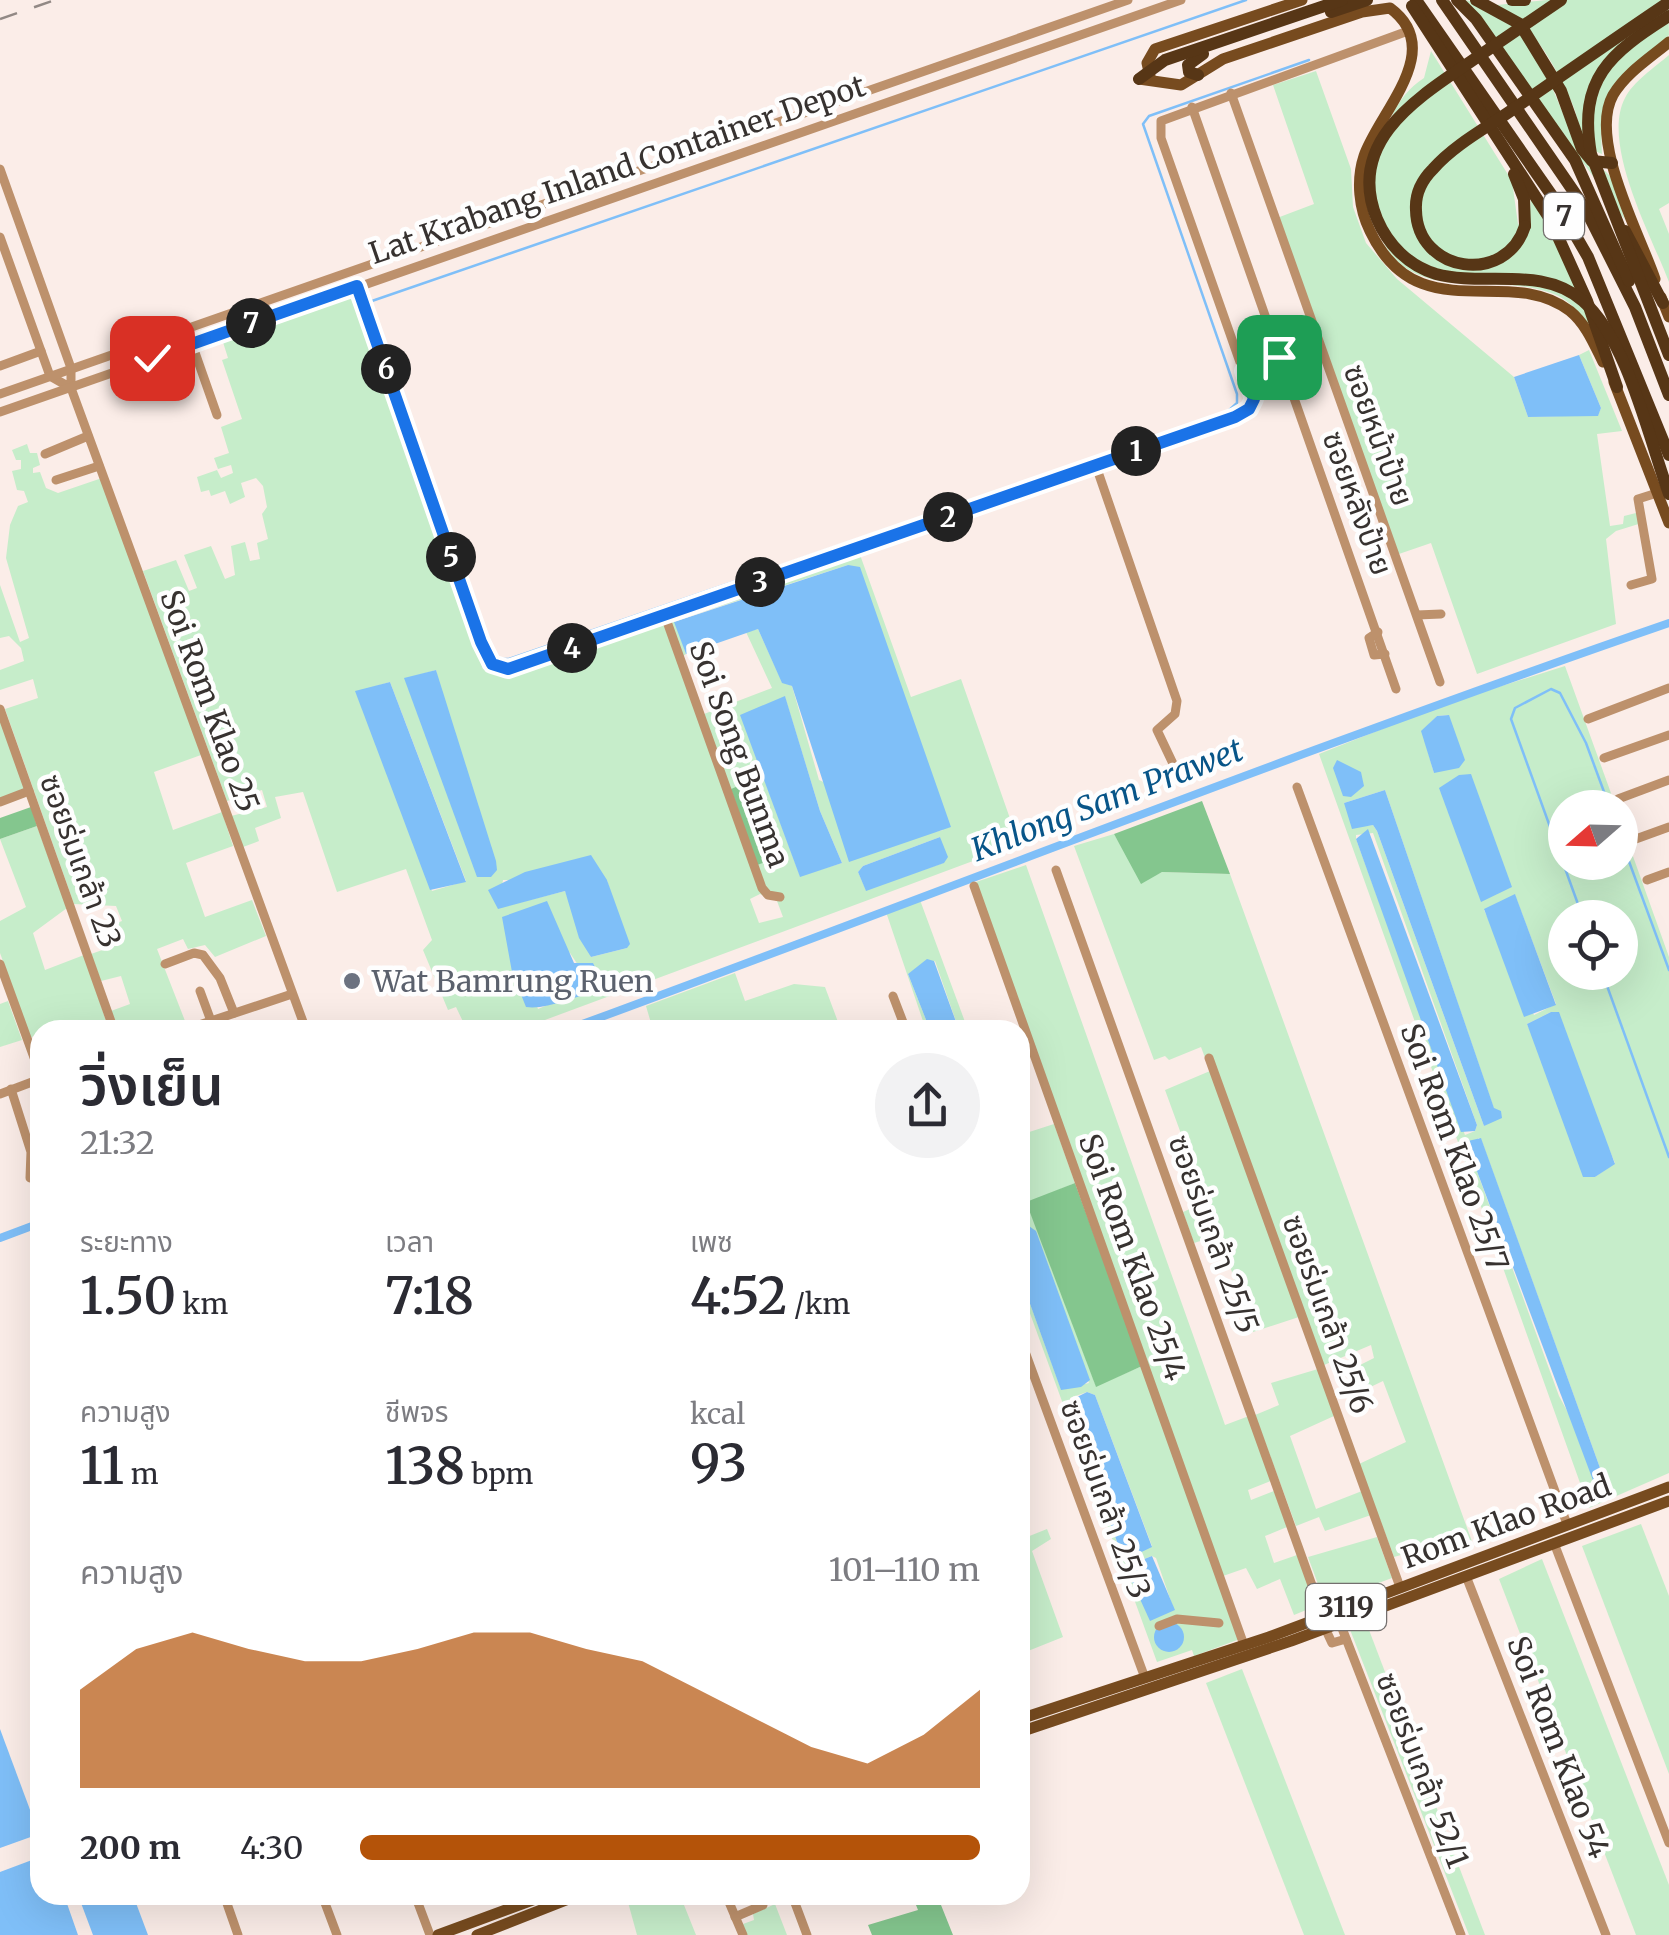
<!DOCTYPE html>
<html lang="th">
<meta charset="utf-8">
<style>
:root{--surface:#fff;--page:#f2f2f3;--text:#2b2b33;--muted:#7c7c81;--accent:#b45309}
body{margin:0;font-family:Merriweather,"Noto Sans Thai",serif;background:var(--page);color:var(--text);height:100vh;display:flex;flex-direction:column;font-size:38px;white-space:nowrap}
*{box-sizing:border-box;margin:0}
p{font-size:32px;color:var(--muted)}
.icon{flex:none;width:55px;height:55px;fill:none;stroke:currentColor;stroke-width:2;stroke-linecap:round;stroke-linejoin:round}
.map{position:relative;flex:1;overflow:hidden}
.drawer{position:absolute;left:30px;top:1020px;width:1000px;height:885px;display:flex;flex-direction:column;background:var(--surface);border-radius:30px;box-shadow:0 10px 40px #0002}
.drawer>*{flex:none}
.needle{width:65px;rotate:250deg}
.tools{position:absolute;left:1548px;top:790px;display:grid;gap:20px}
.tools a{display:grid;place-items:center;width:90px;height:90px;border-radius:50%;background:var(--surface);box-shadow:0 10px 40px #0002;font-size:50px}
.pin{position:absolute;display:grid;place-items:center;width:85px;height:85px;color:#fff;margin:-42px;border-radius:20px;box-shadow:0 5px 15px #0006}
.km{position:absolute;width:50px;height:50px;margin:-25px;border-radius:50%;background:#222;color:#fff;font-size:28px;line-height:50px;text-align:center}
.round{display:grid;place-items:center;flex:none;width:105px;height:105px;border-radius:52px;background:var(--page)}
.overview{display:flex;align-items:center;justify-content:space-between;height:170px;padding:0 50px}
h1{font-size:55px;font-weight:600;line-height:75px}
.figures{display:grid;grid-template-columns:repeat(3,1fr);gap:15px;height:170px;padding:10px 50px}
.figures div{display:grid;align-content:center}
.figures b{font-size:50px;font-weight:600}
.figures small{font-size:28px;font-weight:400}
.figures p{font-size:28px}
.chart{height:280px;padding:20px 50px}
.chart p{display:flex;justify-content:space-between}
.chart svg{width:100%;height:180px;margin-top:10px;fill:var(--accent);opacity:.7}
ul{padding:0 50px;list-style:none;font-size:32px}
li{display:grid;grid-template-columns:160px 120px 1fr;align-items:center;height:75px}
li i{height:25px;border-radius:12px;background:var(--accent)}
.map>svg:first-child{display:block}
</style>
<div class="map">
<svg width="1669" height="1935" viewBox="0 0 1669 1935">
<rect width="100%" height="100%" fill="#fbede8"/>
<g fill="#c6edca" fill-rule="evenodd">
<path d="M1464 0C1533 10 1554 99 1579 150 1585 161 1601 165 1609 175 1617 187 1620 206 1625 220Z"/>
<path d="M1547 0H1668L1669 35C1625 84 1597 76 1602 154 1578 146 1581 123 1572 103 1556 67 1532 23 1497 5Z"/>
<path d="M1431 51 1512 181 1518 224 1529 227 1531 195 1555 236 1593 331C1581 314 1569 298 1548 292 1491 272 1409 307 1379 233 1365 200 1366 196 1376 161 1386 129 1394 97 1424 78Z"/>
<path d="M1669 55V203L1659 209 1669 234V282C1651 235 1601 144 1625 98 1633 82 1655 67 1669 55Z"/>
<path d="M1316 71 1351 169 1353 207 1366 243 1397 279 1514 377 1528 417 1598 415 1601 408 1579 355 1589 350 1622 431 1597 434 1610 526 1623 524 1624 516 1636 513 1645 522 1616 531 1606 539 1616 624 1477 674 1431 543 1396 555 1277 218 1314 204 1273 85Z"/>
<path d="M355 294 483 669 512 674 859 552 911 697 961 679 1019 844 518 1030H467L456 1007 448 1010 423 950 432 940 406 869 337 892 303 792 275 797 281 818 255 828 259 841 243 847 231 816 267 807 262 790 227 801 143 571 176 560 189 591 197 588 184 555 211 546 225 579 235 575 231 546 245 542 250 561 260 559 257 543 268 539 262 514 267 507 263 486 256 478 241 483 245 497 230 504 225 491 211 496 209 490 201 492 197 477 217 470 221 478 233 473 231 465 218 469 214 458 229 453 221 427 242 419 222 360 228 358 222 339ZM848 565 943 830 935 832 819 780 792 686 782 682 758 629 746 632 772 688 704 714 682 657 686 654 675 621ZM436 670 478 877 405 679ZM390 682 466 881 432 891 356 692ZM785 697 820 811 842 863 800 876 741 716ZM750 782 776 857V858L732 789ZM940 837 943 863 866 890 858 872 863 866ZM503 880H607L627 948 591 957 565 891 498 908ZM760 894 777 901 783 917 759 923 750 899ZM505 922 570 953 596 992 564 998 538 1009Z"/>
<path d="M27 444 30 453H37L40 465 33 468V473L40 472 46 488 58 493 102 478 201 755 154 772 173 830 222 812 233 846 186 863 205 917 252 900 266 936 215 957 205 945 188 949 183 939 157 949 187 1026 118 1030 111 1011 130 1004 121 976 101 981 91 954 108 948 101 929 122 921 116 906 74 904 5 709 38 698 33 679 0 690V670L24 661 21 648 9 636 0 638V585L20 642 29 638 6 558 10 525 18 506 28 502 24 491 17 490 12 471 21 469V460H16L12 450Z"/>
<path d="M1565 666 1616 807 1565 808V862H1620V820L1669 957V1473L1589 1508 1319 754 1445 704ZM1448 715 1434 773 1422 731 1437 716ZM1385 790 1494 1109 1501 1112 1484 1126 1377 831 1373 825 1365 826 1344 803ZM1373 833 1477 1125 1475 1131 1465 1135 1356 839V835ZM1515 895 1556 1004 1534 1015 1484 910ZM1565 918H1620V972H1565ZM1551 1012 1615 1163 1595 1177 1527 1024ZM1478 1138 1481 1139 1604 1479 1559 1396 1475 1166Z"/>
<path d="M0 719 25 790 0 799Z"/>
<path d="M37 826 67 908 33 933 45 970 84 955 109 1030H68L66 1025 40 1030 31 1038 0 953V921L26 907 0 839Z"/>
<path d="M1114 834 1135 869 1147 879 1162 872 1230 874 1474 1547 1414 1569 1408 1553 1394 1557 1359 1464 1406 1442 1383 1381 1358 1393 1348 1371 1374 1358 1371 1345 1324 1365 1305 1315 1253 1332 1219 1235 1194 1243 1183 1212 1206 1202 1165 1090 1210 1071 1201 1047 1169 1060 1165 1056 1154 1060 1074 846Z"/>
<path d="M1026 865 1225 1425 1249 1416 1273 1480 1248 1490 1251 1500 1274 1491 1287 1527 1265 1536 1274 1563 1297 1555 1316 1606 1294 1615 1280 1579 1257 1589 1246 1568 1223 1576 976 882Z"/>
<path d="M920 900 968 1030H959L935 961 908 974 930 1030H926L886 912Z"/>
<path d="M735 973 745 1001 794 984 825 987 841 1030H653L646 1006Z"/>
<path d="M8 1001 22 1040 0 1047V1004Z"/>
<path d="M1054 1124 1075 1183 1027 1203 1096 1386 1142 1366 1240 1639 1194 1656 1192 1650 1157 1662 1020 1286V1276L1061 1389 1089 1383 1026 1224 1020 1226 1026 1211 1020 1193V1135ZM1087 1392 1095 1395 1152 1546 1121 1553 1075 1426 1070 1398ZM1152 1556 1156 1558 1174 1610 1134 1563Z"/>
<path d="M1318 1369 1334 1416 1290 1436 1316 1509 1362 1491 1371 1515 1325 1531 1319 1517 1296 1526 1255 1415 1279 1405 1271 1383Z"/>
<path d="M1020 1520 1027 1537 1047 1529 1051 1539 1032 1551 1063 1637 1028 1651 1020 1630Z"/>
<path d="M1641 1524 1669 1596V1774L1582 1546Z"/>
<path d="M1377 1537 1392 1578 1325 1603 1308 1557Z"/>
<path d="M1542 1559 1669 1885V1935H1636L1499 1579Z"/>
<path d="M1366 1622 1485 1935H1469L1349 1627Z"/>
<path d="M1242 1669 1345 1935H1304L1206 1683Z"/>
<path d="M626 1895H680L696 1935H637Z"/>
<path d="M775 1904 787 1935H747L743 1924 754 1920 753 1914Z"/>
</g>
<g fill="#84c68e">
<path d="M750 781 776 858 757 865 731 789Z"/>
<path d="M1202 801 1230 874 1162 872 1141 884 1114 834Z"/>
<path d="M31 807 37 826 0 839V818Z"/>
<path d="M1075 1183 1142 1366 1096 1387 1026 1202Z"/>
<path d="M912 1895H937L953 1935H872L868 1925 918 1910Z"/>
</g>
<g fill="#7fbff8">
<path d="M1579 355 1601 408 1598 416 1528 417 1514 377Z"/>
<path d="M848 565 860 567 951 827 849 862 792 686 782 683 758 629 686 654 674 622Z"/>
<path d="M436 670 496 861 497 870 491 877H477L404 678Z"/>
<path d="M390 682 466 882 430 890 355 691Z"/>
<path d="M785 696 820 811 842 863 800 877 740 715Z"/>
<path d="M1449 715 1465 760 1459 768 1434 773 1421 731 1437 716Z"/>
<path d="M1337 760 1361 772 1364 786 1351 797 1343 796 1333 768Z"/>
<path d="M1471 774 1512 887 1481 902 1439 788 1459 775Z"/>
<path d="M1385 790 1494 1108 1501 1111 1502 1118 1484 1126 1377 831 1373 825 1352 829 1344 803Z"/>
<path d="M1368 829 1477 1125 1475 1131 1461 1132 1356 839Z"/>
<path d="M940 837 948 857 944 863 866 891 858 872 863 866Z"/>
<path d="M591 855 607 880 630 944 627 948 591 957 579 938 565 891 498 909 488 890 525 872Z"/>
<path d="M1515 894 1556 1005 1524 1017 1484 909Z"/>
<path d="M547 901 574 963H593L599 975 596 992C574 996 547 1010 526 1007L512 972 502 917Z"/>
<path d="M927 959 934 961 959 1030H930L908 974Z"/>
<path d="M1551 1012H1559L1615 1164 1595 1177H1583L1527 1024Z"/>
<path d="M1481 1138 1604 1479 1603 1489 1597 1491 1475 1166 1468 1141Z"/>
<path d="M1026 1224 1036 1231 1090 1380 1081 1387 1061 1390 1020 1276V1226Z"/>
<path d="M1087 1392 1095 1395 1152 1547 1133 1556 1121 1553 1067 1402Z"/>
<path d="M1152 1556 1175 1610 1150 1621 1129 1575 1134 1563Z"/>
<circle cx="1169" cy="1637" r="15"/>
<path d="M0 1729 39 1834 0 1848Z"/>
<path d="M40 1857V1895H64L78 1935H0V1872Z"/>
<path d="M78 1895H133L148 1935H93Z"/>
</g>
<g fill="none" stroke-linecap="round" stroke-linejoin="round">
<g stroke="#7fbff8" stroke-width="2.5">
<path d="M1227 412 1237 403V394L1143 124 1149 116 1309 60"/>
<path d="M1210 418 509 659H497L490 650 369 302 1246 0"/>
<path d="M1620 837 1669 970"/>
<path d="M1583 918 1511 719 1515 708 1551 689 1560 693 1586 743 1610 808"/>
<path d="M1602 972 1669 1157"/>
</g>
<g stroke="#7fbff8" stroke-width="8">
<path d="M566 1030C934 895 1298 751 1669 623"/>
<path d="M0 1238 40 1223"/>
</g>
<g stroke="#bd916c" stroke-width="9">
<path d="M1231 93 1440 682"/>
<path d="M1192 107 1396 689"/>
<path d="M0 169 71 368V388L50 376 0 237"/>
<path d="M357 287 481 643 492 664 508 669 1249 409 1253 399 1161 138V121L1408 31"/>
<path d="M192 344 217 415"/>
<path d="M0 366 41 351"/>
<path d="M1244 371 1279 357"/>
<path d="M71 388 306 1030"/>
<path d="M0 394 1128 0"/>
<path d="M0 412 1181 0"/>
<path d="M45 454 88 436"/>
<path d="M1096 466 1177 701 1175 714 1157 730 1176 770"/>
<path d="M56 480 99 466"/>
<path d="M1631 585 1652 579 1638 499 1657 493"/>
<path d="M1417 615 1441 614"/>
<path d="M665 616 762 888 768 895 780 897"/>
<path d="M1378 632 1369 638 1374 655 1385 654"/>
<path d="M0 709 114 1030"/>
<path d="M1588 719 1669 688"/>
<path d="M1604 758 1669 735"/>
<path d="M1297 787 1567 1524"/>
<path d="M1618 799 1669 780"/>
<path d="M0 802 29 791"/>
<path d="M1633 840 1669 827"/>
<path d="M1056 870 1323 1616"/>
<path d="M1647 880 1669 872"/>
<path d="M974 886 1244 1645"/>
<path d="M0 964 40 1074"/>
<path d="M165 964 194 953 203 955 220 978 234 1013"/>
<path d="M200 991 211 1021"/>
<path d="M893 996 906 1030"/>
<path d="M184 1030 289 995"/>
<path d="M1209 1058 1400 1587"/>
<path d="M11 1089 31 1152 30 1178"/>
<path d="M0 1094 40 1079"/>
<path d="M1020 1338 1145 1678"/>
<path d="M1554 1543 1669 1843"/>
<path d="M1466 1576 1606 1935"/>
<path d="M1340 1623 1461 1935"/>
<path d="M1159 1626 1177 1619 1219 1623"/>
<path d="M1325 1628 1332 1643 1346 1639"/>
<path d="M224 1895 238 1935"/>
<path d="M322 1895 337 1935"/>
<path d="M415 1895 430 1935"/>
<path d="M726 1895 743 1935"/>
<path d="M792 1895 807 1935"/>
<path d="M735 1917 763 1905"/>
</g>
<g stroke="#774b1f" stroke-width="11">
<path d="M1150 76 1147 63 1155 49 1302 0"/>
<path d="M1139 79 1181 85 1223 59 1362 12 1390 8C1447 50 1379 112 1364 156 1356 180 1359 209 1370 231 1418 332 1508 263 1570 311 1586 324 1594 344 1603 362"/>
<path d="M1655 279C1640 234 1588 140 1613 95 1626 73 1650 58 1669 42"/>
<path d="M1661 297 1669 317"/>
<path d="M1614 382 1669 523"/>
<path d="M1020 1719 1269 1637 1669 1487"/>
<path d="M1020 1732 1291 1641 1669 1501"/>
<path d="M438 1935 546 1895"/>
<path d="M477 1935 579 1895"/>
</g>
<g stroke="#573616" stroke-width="12">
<path d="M1416 0 1555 200 1588 257 1669 455"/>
<path d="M1442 0 1585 208 1635 307 1669 395"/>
<path d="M1457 0 1476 19 1575 160 1629 281"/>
<path d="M1476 0 1520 24 1561 91 1582 149 1592 161 1612 163"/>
<path d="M1512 0H1525"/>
<path d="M1412 6 1550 219 1587 301 1617 387"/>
<path d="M1331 12 1367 0"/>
<path d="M1198 75 1189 72 1188 65 1203 54"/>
<path d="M1139 79 1165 60 1342 0"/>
<path d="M1514 174 1524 199 1525 226"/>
<path d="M1625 231 1663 303"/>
</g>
<path stroke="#928985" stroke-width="2.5" stroke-dasharray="18 18" stroke-linecap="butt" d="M0 19 55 0"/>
<g stroke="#573616" stroke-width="12">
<path d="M1561 0C1532 20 1502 40 1473 60 1419 97 1345 141 1377 219 1388 245 1409 266 1436 274 1484 287 1542 265 1583 301 1627 339 1649 439 1669 494"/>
<path d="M1669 16C1609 54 1578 79 1591 154L1669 355"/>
<path d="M1525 226C1506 286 1417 273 1416 210 1415 194 1422 180 1433 169 1454 145 1486 128 1512 110 1564 74 1617 37 1669 2"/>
</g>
</g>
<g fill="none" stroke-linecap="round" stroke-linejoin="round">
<g stroke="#fff" stroke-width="20">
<path id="route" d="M152 358 357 286 481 642 492 664 508 669 1235 417 1249 409 1254 399 1244 371 1279 357"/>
</g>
<use href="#route" stroke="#1a73e8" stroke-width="12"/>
</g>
<circle fill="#6b7280" stroke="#fefefe" stroke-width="4" cx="352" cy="981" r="10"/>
<g text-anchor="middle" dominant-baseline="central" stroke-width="9" stroke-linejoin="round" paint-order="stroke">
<g fill="#fefefe" stroke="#736f6e" stroke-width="2.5">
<rect x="1544" y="193" width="40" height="46" rx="8"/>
<rect x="1306" y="1584" width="80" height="46" rx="8"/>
</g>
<g font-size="28" font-weight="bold" fill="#373230">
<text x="1564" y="216">7</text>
<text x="1346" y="1607">3119</text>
</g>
<g font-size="30" fill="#373230" stroke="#fefefe">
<text transform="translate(617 169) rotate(-19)">Lat Krabang Inland Container Depot</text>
<text transform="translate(1379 435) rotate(70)">ซอยหน้าป้าย</text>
<text transform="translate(1358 503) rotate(70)">ซอยหลังป้าย</text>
<text transform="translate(210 701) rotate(70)">Soi Rom Klao 25</text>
<text transform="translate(740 754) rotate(70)">Soi Song Bunma</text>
<text transform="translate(81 861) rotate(70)">ซอยร่มเกล้า 23</text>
<text transform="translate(1455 1147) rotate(70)">Soi Rom Klao 25/7</text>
<text transform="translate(1214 1234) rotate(70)">ซอยร่มเกล้า 25/5</text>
<text transform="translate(1133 1257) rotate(70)">Soi Rom Klao 25/4</text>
<text transform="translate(1328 1314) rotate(70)">ซอยร่มเกล้า 25/6</text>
<text transform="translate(1106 1499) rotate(70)">ซอยร่มเกล้า 25/3</text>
<text transform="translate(1506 1521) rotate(-20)">Rom Klao Road</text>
<text transform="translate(1559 1747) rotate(69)">Soi Rom Klao 54</text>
<text transform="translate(1423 1770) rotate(69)">ซอยร่มเกล้า 52/1</text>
</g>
<g font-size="30" fill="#5b616d" stroke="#fefefe" text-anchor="start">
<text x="372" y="981">Wat Bamrung Ruen</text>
</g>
<g font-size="32" font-style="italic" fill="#085588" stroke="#fefefe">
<text transform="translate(1107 800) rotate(-21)">Khlong Sam Prawet</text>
</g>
</g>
</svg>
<div class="tools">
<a><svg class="needle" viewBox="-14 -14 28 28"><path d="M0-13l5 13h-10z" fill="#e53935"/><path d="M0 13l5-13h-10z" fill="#7c7c81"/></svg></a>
<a><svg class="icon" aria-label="locate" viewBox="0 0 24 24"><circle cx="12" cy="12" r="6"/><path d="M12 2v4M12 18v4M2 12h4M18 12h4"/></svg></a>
</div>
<div class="pin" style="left:1279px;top:357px;background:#1e9e55"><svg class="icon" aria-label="arrive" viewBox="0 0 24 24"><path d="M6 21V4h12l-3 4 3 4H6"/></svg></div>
<div class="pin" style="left:152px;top:358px;background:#d93025"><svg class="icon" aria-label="check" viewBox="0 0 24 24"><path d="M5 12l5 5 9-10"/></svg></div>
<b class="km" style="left:1136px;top:451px">1</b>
<b class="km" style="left:948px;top:517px">2</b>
<b class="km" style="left:760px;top:582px">3</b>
<b class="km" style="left:572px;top:648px">4</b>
<b class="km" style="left:451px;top:557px">5</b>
<b class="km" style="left:386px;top:369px">6</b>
<b class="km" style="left:251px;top:323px">7</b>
<section class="drawer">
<div class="overview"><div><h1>วิ่งเย็น</h1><p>21:32</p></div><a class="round"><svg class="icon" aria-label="share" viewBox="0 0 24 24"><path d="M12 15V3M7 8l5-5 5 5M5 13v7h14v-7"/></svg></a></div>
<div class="figures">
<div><p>ระยะทาง</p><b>1.50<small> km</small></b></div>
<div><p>เวลา</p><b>7:18</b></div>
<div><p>เพซ</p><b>4:52<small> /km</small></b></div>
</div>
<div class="figures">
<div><p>ความสูง</p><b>11<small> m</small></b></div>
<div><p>ชีพจร</p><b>138<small> bpm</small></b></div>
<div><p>kcal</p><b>93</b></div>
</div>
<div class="chart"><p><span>ความสูง</span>101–110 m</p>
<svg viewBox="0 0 160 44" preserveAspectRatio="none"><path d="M0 44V20L10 10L20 6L30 10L40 13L50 13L60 10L70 6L80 6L90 10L100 13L110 20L120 27L130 34L140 38L150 31L160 20V44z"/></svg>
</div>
<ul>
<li><b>200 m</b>4:30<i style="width:100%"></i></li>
</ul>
</section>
</div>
